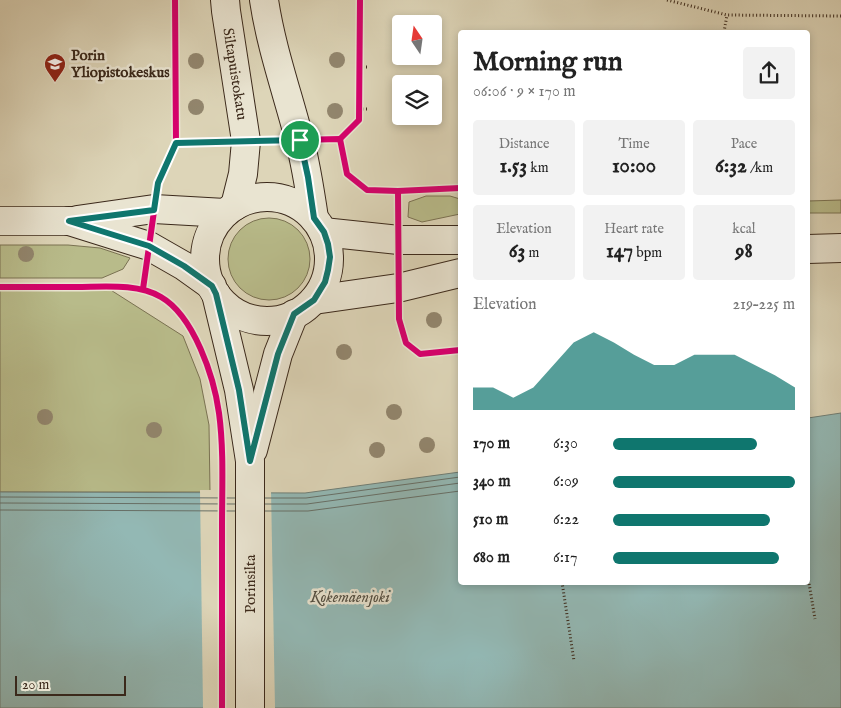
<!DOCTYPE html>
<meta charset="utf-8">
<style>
:root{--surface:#fff;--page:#f2f2f2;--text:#222;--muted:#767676;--accent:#0f766e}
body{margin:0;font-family:"IM FELL English",serif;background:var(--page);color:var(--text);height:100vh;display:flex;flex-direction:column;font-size:19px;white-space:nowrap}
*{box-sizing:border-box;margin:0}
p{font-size:16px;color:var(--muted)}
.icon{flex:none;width:28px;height:28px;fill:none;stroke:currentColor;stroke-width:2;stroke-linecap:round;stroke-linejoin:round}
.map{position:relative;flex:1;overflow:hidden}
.sheet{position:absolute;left:458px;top:30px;width:352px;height:555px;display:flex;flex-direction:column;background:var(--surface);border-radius:5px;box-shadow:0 2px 8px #0003}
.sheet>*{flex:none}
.needle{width:32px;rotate:347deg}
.buttons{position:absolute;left:392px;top:15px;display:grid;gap:10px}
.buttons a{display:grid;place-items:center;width:50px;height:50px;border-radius:5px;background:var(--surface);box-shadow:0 2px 8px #0003;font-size:25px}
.scale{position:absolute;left:15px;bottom:12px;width:111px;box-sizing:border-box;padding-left:5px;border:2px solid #3b291b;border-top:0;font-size:14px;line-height:18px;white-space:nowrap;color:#3b291b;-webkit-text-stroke:4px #e9e4d1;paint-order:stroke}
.pin{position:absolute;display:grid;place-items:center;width:42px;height:42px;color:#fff;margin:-21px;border:2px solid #fff;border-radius:50%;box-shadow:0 1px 5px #0007}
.round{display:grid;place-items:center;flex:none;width:52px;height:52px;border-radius:5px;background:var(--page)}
.summary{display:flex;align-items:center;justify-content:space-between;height:85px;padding:0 15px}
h1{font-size:28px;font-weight:700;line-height:38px}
.metrics{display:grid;grid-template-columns:repeat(3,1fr);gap:8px;height:85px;padding:5px 15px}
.metrics div{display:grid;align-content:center;border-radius:5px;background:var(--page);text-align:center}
.metrics b{font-size:21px;font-weight:700}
.metrics small{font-size:14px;font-weight:400}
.metrics p{font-size:14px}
.chart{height:140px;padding:10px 15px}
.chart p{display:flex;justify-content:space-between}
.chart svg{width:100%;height:90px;margin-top:5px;fill:var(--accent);opacity:.7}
ul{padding:0 15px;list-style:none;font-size:16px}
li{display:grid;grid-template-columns:80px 60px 1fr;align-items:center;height:38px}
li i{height:12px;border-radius:6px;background:var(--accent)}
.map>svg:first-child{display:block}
</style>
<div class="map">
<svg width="841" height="708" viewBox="0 0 841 708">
<rect width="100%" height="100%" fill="#ddd5b8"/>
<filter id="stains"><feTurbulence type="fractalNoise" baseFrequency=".004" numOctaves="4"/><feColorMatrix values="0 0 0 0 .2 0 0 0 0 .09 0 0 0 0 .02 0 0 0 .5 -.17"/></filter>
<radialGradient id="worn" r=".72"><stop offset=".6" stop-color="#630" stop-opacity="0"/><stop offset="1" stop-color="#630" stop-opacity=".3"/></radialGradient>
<g fill="#b8bb8a" stroke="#7a7252">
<path d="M426 196H450L460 199V214L422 222 408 217 409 202Z"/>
<path d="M841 200V213H808V201Z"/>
<circle cx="269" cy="259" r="41"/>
<path d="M0 245H68L100 248 130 258 123 269 102 278H0Z"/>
<path d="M0 287H106L183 336 200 379 209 425 210 492H0Z"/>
</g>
<path fill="#93b8b4" stroke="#707f77" d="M841 413V708H0V492L305 493 460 472V582H808V418Z"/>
<path fill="#ddd5b8" d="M200 490H271L275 708H203Z"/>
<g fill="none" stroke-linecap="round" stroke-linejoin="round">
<g stroke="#677068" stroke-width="1">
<path d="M0 497 235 498"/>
<path d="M265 498H306L460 477"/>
<path d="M0 503 235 504"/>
<path d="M265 504H307L460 483"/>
<path d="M0 510 235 511"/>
<path d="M265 511H308L460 491"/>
</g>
<g stroke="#645442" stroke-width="30">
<path id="street" d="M0 221H69"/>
</g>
<g stroke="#3b291b" stroke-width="30">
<g id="secondary">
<path d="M225 0 226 11 246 141 243 174 235 206"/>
<path d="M264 0C271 47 287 92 299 138 306 164 310 191 314 218"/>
<circle cx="267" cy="259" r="62"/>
<path d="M77 220 154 209 225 213"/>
<path d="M69 221 149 246 184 266 212 286"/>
<path d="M323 232 399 240H460"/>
<path d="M808 249 841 248"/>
<path d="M216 294 239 390 250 461V708"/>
<path d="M314 300 398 288 460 273"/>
<path d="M253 450 278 354 294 314"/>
</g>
</g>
<g stroke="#3b291b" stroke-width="3" stroke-dasharray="1 2.5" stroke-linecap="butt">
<path d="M667 0 727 15 841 16"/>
<path d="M724 32 727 15"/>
<path d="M359 67H367"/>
<path d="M359 109H367"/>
<path d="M808 577 815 619"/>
<path d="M562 582 574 661"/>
</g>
<use href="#street" stroke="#e9e4d1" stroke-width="28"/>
<use href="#secondary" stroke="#e9e4d1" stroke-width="28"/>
<g stroke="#e9e4d1" stroke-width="9">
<g id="cycleway">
<path d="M175 0 176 143"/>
<path d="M340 139 359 120 360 0"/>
<path d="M398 191 399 319 406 343 420 354 460 350"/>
<path d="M0 287C25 287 51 287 76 287 103 287 137 283 161 297 194 316 214 377 219 413 224 450 222 489 222 526 222 587 222 647 222 708"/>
<path d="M143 289 158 183 176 143 340 139 347 174 367 190 398 191 460 188"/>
</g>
</g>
<use href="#cycleway" stroke="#d6006c" stroke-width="6"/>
</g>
<g fill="#92866e">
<circle cx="337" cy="60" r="8"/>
<circle cx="196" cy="61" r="8"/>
<circle cx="196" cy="107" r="8"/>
<circle cx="335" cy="111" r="8"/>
<circle cx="26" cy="254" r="8"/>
<circle cx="434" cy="320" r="8"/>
<circle cx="344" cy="352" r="8"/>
<circle cx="394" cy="412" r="8"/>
<circle cx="45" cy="417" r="8"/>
<circle cx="154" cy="430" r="8"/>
<circle cx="427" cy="445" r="8"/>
<circle cx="377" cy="450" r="8"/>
</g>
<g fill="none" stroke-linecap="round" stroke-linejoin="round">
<g stroke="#fff" stroke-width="10">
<path id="route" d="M300 140 308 177 314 218 324 232 328 244 330 257 328 270 325 282 314 300 294 314 278 354 250 461 239 390 216 294 212 286 184 266 149 246 69 221 154 210 158 183 176 143Z"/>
</g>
<use href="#route" stroke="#0f766e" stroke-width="6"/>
</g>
<defs>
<g id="university-pin" transform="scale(1.125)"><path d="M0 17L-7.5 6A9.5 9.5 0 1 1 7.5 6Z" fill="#8f2418" stroke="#e9e4d1"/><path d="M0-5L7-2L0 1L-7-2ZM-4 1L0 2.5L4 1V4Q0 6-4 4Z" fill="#fff"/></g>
</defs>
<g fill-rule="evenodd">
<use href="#university-pin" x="55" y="64"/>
</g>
<g text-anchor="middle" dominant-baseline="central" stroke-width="5" stroke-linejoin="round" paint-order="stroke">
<g font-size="15" font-weight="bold" fill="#3b291b" stroke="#e9e4d1" text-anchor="start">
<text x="71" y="55">Porin<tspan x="71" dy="17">Yliopistokeskus</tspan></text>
</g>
<g font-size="15" fill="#3b291b" stroke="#e9e4d1">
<text transform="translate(235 74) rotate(81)">Siltapuistokatu</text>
<text transform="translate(250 584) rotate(-90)">Porinsilta</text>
</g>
<g font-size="16" font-style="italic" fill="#514d41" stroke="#e9e4d1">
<text x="350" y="598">Kokemäenjoki</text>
</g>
</g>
<rect width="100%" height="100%" filter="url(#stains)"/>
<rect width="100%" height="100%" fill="url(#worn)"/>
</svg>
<div class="buttons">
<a><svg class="needle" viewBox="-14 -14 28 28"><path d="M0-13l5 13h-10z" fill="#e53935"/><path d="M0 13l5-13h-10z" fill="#767676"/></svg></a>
<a><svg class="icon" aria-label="layers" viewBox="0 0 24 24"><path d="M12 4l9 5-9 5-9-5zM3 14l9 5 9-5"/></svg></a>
</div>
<div class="scale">20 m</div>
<div class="pin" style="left:300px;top:140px;background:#1e9e55"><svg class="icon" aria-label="arrive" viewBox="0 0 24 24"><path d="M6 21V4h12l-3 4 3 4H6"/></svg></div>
<section class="sheet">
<div class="summary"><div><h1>Morning run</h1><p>06:06 · 9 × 170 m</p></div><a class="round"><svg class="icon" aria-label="share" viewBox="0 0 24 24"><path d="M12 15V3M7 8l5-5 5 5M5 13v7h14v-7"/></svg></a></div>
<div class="metrics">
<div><p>Distance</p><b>1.53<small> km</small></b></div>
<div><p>Time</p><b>10:00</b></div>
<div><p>Pace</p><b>6:32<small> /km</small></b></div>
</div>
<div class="metrics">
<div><p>Elevation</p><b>63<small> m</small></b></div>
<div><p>Heart rate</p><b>147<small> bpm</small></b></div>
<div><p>kcal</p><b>98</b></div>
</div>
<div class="chart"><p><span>Elevation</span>219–225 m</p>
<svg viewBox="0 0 160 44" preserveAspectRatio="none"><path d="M0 44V33L10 33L20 38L30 33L40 22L50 11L60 6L70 11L80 17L90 22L100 22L110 17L120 17L130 17L140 22L150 27L160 33V44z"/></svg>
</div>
<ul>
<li><b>170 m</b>6:30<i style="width:79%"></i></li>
<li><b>340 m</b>6:09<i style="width:100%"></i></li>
<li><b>510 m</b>6:22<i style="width:86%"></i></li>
<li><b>680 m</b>6:17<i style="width:91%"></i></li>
</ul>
</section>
</div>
